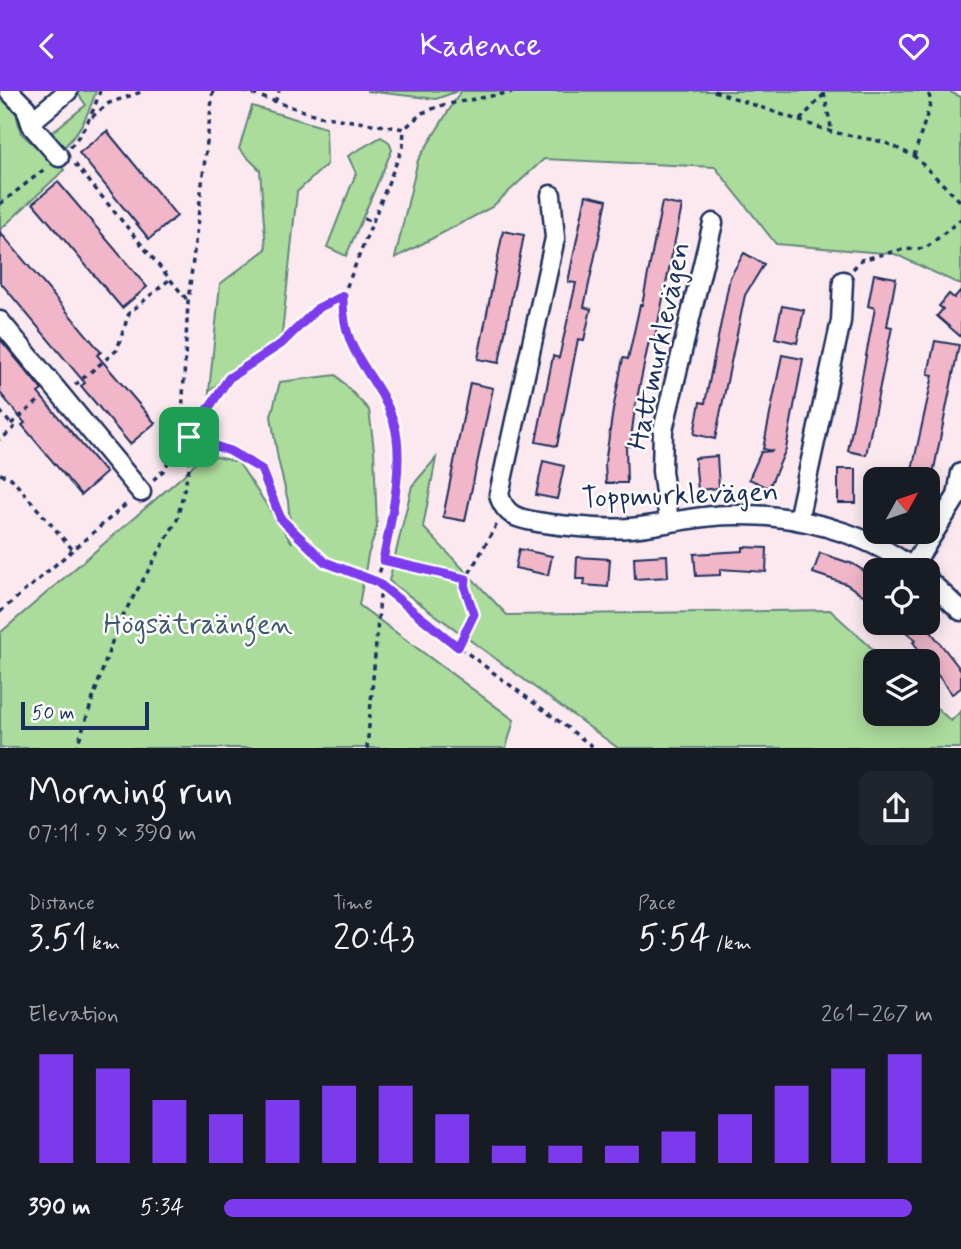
<!DOCTYPE html>
<meta charset="utf-8">
<style>
:root{--surface:#171b24;--page:#20242c;--text:#f1f3f6;--muted:#9ea1a6;--accent:#7c3aed}
body{margin:0;font-family:Mynerve,sans-serif;background:var(--page);color:var(--text);height:100vh;display:flex;flex-direction:column;font-size:26px;white-space:nowrap}
*{box-sizing:border-box;margin:0}
p{font-size:23px;color:var(--muted)}
.icon{flex:none;width:38px;height:38px;fill:none;stroke:currentColor;stroke-width:2;stroke-linecap:round;stroke-linejoin:round}
.map{position:relative;height:657px;overflow:hidden}
.drawer{display:flex;flex-direction:column;background:var(--surface);flex:1}
.drawer>*{flex:none}
.needle{width:46px;rotate:50deg}
.tools{position:absolute;left:863px;top:376px;display:grid;gap:14px}
.tools a{display:grid;place-items:center;width:77px;height:77px;border-radius:14px;background:var(--surface);box-shadow:0 4px 18px #0003;font-size:35px}
.scale{position:absolute;left:21px;bottom:18px;width:128px;box-sizing:border-box;padding-left:7px;border:4px solid #1b2f5e;border-top:0;font-size:19px;line-height:24px;white-space:nowrap;color:#1b2f5e;-webkit-text-stroke:5px #fff;paint-order:stroke}
.pin{position:absolute;display:grid;place-items:center;width:60px;height:60px;color:#fff;margin:-30px;border-radius:14px;box-shadow:0 4px 10px #0006}
.round{display:grid;place-items:center;flex:none;width:74px;height:74px;border-radius:14px;background:var(--page)}
.headline{display:flex;align-items:center;justify-content:space-between;height:119px;padding:0 28px}
h1{font-size:38px;font-weight:600;line-height:52px}
.metrics{display:grid;grid-template-columns:repeat(3,1fr);gap:10px;height:119px;padding:7px 28px}
.metrics div{display:grid;align-content:center}
.metrics b{font-size:35px;font-weight:600}
.metrics small{font-size:19px;font-weight:400}
.metrics p{font-size:19px}
.chart{height:196px;padding:14px 28px}
.chart p{display:flex;justify-content:space-between}
.chart svg{width:100%;height:126px;margin-top:7px;stroke:var(--accent);stroke-width:6}
ul{padding:0 28px;list-style:none;font-size:23px}
li{display:grid;grid-template-columns:112px 84px 1fr;align-items:center;height:52px}
li i{height:18px;border-radius:9px;background:var(--accent)}
header{display:flex;justify-content:space-between;align-items:center;height:91px;padding:0 28px;background:var(--accent);color:#fff;font-size:32px;font-weight:600}
.map>svg:first-child{display:block}
</style>
<header><svg class="icon" aria-label="back" viewBox="0 0 24 24"><path d="M15 5l-7 7 7 7"/></svg>Kadence<svg class="icon" aria-label="heart" viewBox="0 0 24 24"><path d="M12 20l-8-8c-3-5 5-10 8-4 3-6 11-1 8 4z"/></svg></header>
<div class="map">
<svg width="961" height="658" viewBox="0 0 961 658">
<rect width="100%" height="100%" fill="#fbe9ef"/>
<filter id="ink" filterUnits="userSpaceOnUse"><feTurbulence type="fractalNoise" baseFrequency=".0143" numOctaves="2"/><feDisplacementMap in="SourceGraphic" scale="14" xChannelSelector="R" yChannelSelector="G"/><feConvolveMatrix kernelMatrix="1 2 1 2 8 2 1 2 1" color-interpolation-filters="sRGB"/></filter>
<g filter="url(#ink)">
<g fill="#acdc9c" stroke="#64867d" stroke-width="2">
<path d="M76 0H96C88 25 79 43 59 61L46 46 86 14Z"/>
<path d="M366 0H458L436 8Z"/>
<path d="M461 0H948L961 6V194L895 163 776 153 715 76 544 68 492 116 395 167 418 69Z"/>
<path d="M3 6 16 22 21 42 34 54 46 57 64 79 0 139V9Z"/>
<path d="M252 15 326 37 327 73 297 101 281 252 228 282 209 301 220 193 266 158 260 79 239 58Z"/>
<path d="M381 46 389 51 392 59 346 165 327 156 356 82 348 65Z"/>
<path d="M336 284 369 319 374 359 377 436 368 464 359 514 514 629 506 657H0V542L185 383 203 363 238 371 292 452 288 410 278 368 271 325 280 291Z"/>
<path d="M436 367 423 436 507 524 830 519 886 570H875V623H928V609L951 630 961 620V657H618L389 490 412 395Z"/>
</g>
<g fill="#f1b7c9" stroke="#1b2f5e" stroke-width="2">
<path d="M107 40 177 125 149 148 79 62Z"/>
<path d="M58 91 147 196 122 217 33 112Z"/>
<path d="M586 104 607 109 584 216 591 218 584 249 578 248 557 355 536 351 553 265 559 267 576 192 568 191Z"/>
<path d="M662 111 682 115 654 251 649 250 635 317 630 355 626 354 627 392H606L605 372 613 319 623 267 628 268 640 214H642Z"/>
<path d="M503 140 524 144 499 272 478 268Z"/>
<path d="M0 141 101 261 97 264 155 332 130 353 81 295 85 292 0 191Z"/>
<path d="M744 162 764 173 745 204 715 348 694 343 700 311 705 312 730 186Z"/>
<path d="M874 183 896 187 887 235 892 236 866 364 848 360 875 217 868 215Z"/>
<path d="M961 199V246L937 225 943 218 939 215 949 203 954 207Z"/>
<path d="M782 215 804 219 797 252 775 247Z"/>
<path d="M0 248 42 299 38 302 106 382 81 404 22 334 25 332 0 302Z"/>
<path d="M935 250 959 254 933 383 912 379 933 284 928 283Z"/>
<path d="M782 264 803 268 786 358 769 397 749 388 761 361 773 360 763 358Z"/>
<path d="M470 292 493 297 465 430 443 426Z"/>
<path d="M717 365 719 397 698 399 695 367Z"/>
<path d="M543 370 564 375 557 408 536 404Z"/>
<rect x="838" y="378" width="18" height="34"/>
<path d="M743 456 767 457 766 481 720 478V484L696 485 694 463 743 460Z"/>
<path d="M519 458 552 465 548 484 515 477Z"/>
<path d="M820 462 853 473 875 487V512L846 493 813 482Z"/>
<path d="M667 464 668 486 635 488 634 466Z"/>
<path d="M577 466 610 468 608 496 584 494 585 488H576Z"/>
<path d="M895 532H924L961 579V597L952 603 913 551 916 549Z"/>
</g>
<g fill="none" stroke-linecap="round" stroke-linejoin="round">
<g stroke="#1b2f5e" stroke-width="23">
<g id="minor">
<path d="M9 0 26 17 32 35 59 66"/>
<path d="M32 30 68 0"/>
<path d="M551 104 555 147 499 403C501 412 505 419 513 424 530 434 608 439 629 437 658 435 686 427 714 425 731 423 750 424 768 425 818 430 876 447 916 480"/>
<path d="M0 230 141 401"/>
<path d="M798 429 841 230 843 190"/>
<path d="M669 430 662 380 663 339 713 132"/>
<path d="M912 476 957 405 961 382"/>
<path d="M928 489 961 520"/>
</g>
</g>
<g stroke="#1b2f5e" stroke-width="3.5" stroke-dasharray="5 5" stroke-linecap="butt">
<path d="M213 0 188 211 181 344 230 360 261 378 281 428 325 471 377 491 459 556 596 658"/>
<path d="M243 0 319 25 404 38 422 22 443 14 518 0"/>
<path d="M714 0 832 41 884 51 914 65 961 111"/>
<path d="M824 2 832 41"/>
<path d="M275 11 279 0"/>
<path d="M92 26 109 12 144 0"/>
<path d="M800 29 827 0"/>
<path d="M70 56C85 39 93 22 100 0"/>
<path d="M914 65 931 11 928 0"/>
<path d="M75 73 188 210"/>
<path d="M0 113 46 77"/>
<path d="M364 128 372 130"/>
<path d="M853 178 861 169 900 159 926 157 961 128"/>
<path d="M75 294 117 259 129 222 169 189"/>
<path d="M0 320 14 337 0 349"/>
<path d="M11 333 42 307"/>
<path d="M189 346 229 287 281 253 318 217 343 205"/>
<path d="M0 383 11 387 73 459"/>
<path d="M153 389 165 378 180 346"/>
<path d="M383 469 466 488"/>
<path d="M377 491C388 451 407 366 392 327 373 278 342 266 343 205L403 55 404 38"/>
<path d="M0 521 129 411"/>
<path d="M459 556 474 523 465 497 466 488 498 431"/>
<path d="M76 658 118 533 177 429 190 373 181 344"/>
<path d="M367 658 381 494"/>
</g>
<use href="#minor" stroke="#fff" stroke-width="18"/>
</g>
</g>
<g fill="none" stroke-linecap="round" stroke-linejoin="round" filter="url(#ink)">
<g stroke="#fff" stroke-width="14">
<path id="route" d="M343 205C342 267 376 279 393 329 406 367 391 430 383 469L466 488 465 497 474 523 458 556 377 491 325 471 281 428 261 378 230 360 189 346 229 287 281 253 318 217Z"/>
</g>
<use href="#route" stroke="#7c3aed" stroke-width="9"/>
</g>
<g text-anchor="middle" dominant-baseline="central" stroke-width="5" stroke-linejoin="round" paint-order="stroke">
<g font-size="28" fill="#1b2f5e" stroke="#fff">
<text transform="translate(660 255) rotate(-78)">Hattmurklevägen</text>
<text transform="translate(680 405) rotate(-2)">Toppmurklevägen</text>
</g>
<g font-size="28" fill="#3f5a6e" stroke="#fff">
<text x="198" y="534">Högsätraängen</text>
</g>
</g>
</svg>
<div class="tools">
<a><svg class="needle" viewBox="-14 -14 28 28"><path d="M0-13l5 13h-10z" fill="#e53935"/><path d="M0 13l5-13h-10z" fill="#9ea1a6"/></svg></a>
<a><svg class="icon" aria-label="locate" viewBox="0 0 24 24"><circle cx="12" cy="12" r="6"/><path d="M12 2v4M12 18v4M2 12h4M18 12h4"/></svg></a>
<a><svg class="icon" aria-label="layers" viewBox="0 0 24 24"><path d="M12 4l9 5-9 5-9-5zM3 14l9 5 9-5"/></svg></a>
</div>
<div class="scale">50 m</div>
<div class="pin" style="left:189px;top:346px;background:#1e9e55"><svg class="icon" aria-label="arrive" viewBox="0 0 24 24"><path d="M6 21V4h12l-3 4 3 4H6"/></svg></div>
</div>
<section class="drawer">
<div class="headline"><div><h1>Morning run</h1><p>07:11 · 9 × 390 m</p></div><a class="round"><svg class="icon" aria-label="share" viewBox="0 0 24 24"><path d="M12 15V3M7 8l5-5 5 5M5 13v7h14v-7"/></svg></a></div>
<div class="metrics">
<div><p>Distance</p><b>3.51<small> km</small></b></div>
<div><p>Time</p><b>20:43</b></div>
<div><p>Pace</p><b>5:54<small> /km</small></b></div>
</div>
<div class="chart"><p><span>Elevation</span>261–267 m</p>
<svg viewBox="0 0 160 44" preserveAspectRatio="none"><path d="M5 44V6M15 44V11M25 44V22M35 44V27M45 44V22M55 44V17M65 44V17M75 44V27M85 44V38M95 44V38M105 44V38M115 44V33M125 44V27M135 44V17M145 44V11M155 44V6"/></svg>
</div>
<ul>
<li><b>390 m</b>5:34<i style="width:97%"></i></li>
</ul>
</section>
